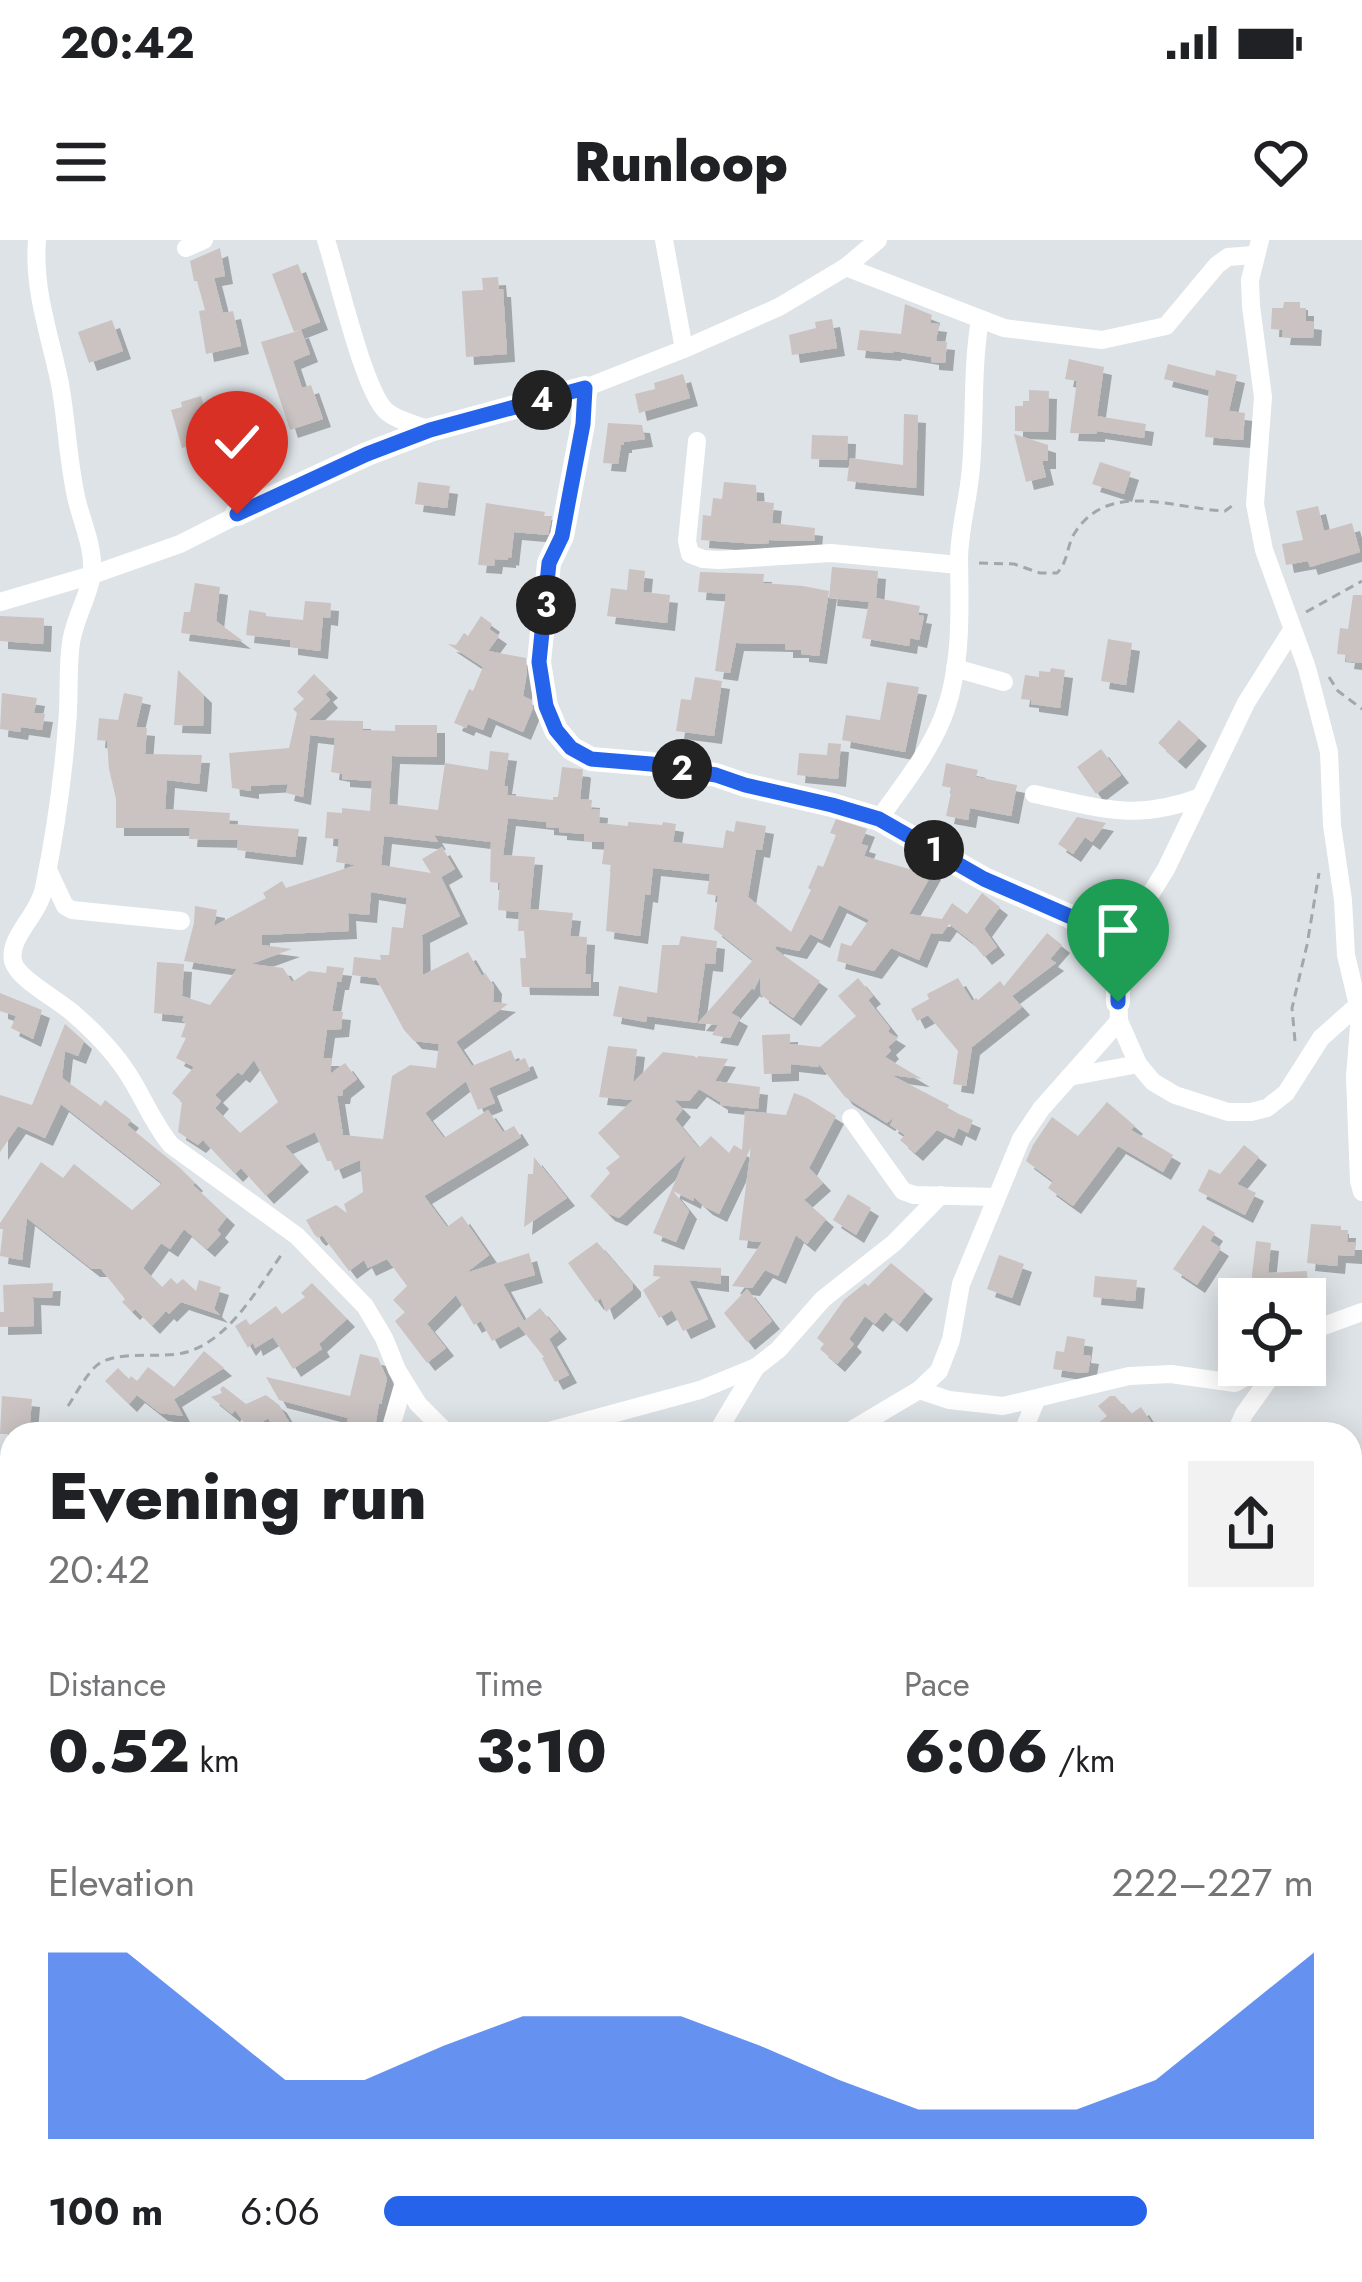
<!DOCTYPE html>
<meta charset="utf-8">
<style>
:root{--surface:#fff;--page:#f2f2f2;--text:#202124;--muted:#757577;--accent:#2563eb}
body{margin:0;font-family:Jost,sans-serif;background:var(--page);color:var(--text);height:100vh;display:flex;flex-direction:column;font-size:45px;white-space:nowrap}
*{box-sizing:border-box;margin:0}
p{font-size:39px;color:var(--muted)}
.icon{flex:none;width:66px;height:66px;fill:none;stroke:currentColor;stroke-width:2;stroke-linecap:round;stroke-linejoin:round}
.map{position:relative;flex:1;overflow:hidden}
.details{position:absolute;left:0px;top:1182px;width:1362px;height:861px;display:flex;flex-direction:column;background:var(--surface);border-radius:36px 36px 0 0;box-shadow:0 6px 30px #0003}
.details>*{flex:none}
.tools{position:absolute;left:1218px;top:1038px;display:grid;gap:24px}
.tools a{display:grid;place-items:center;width:108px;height:108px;border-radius:0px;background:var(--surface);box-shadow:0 6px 30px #0003;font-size:60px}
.pin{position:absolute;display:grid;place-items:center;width:102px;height:102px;color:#fff;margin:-123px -51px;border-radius:50% 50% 50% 0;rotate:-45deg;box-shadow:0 0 12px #0007}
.pin .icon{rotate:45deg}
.km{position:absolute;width:60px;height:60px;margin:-30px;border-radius:50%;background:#222;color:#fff;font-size:33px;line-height:60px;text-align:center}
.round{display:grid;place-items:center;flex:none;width:126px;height:126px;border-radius:0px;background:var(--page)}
.summary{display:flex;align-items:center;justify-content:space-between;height:204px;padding:0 48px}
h1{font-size:66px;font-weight:800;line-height:90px}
.figures{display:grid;grid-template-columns:repeat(3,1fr);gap:18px;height:204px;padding:12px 48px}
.figures div{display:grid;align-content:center}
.figures b{font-size:60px;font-weight:800}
.figures small{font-size:33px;font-weight:400}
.figures p{font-size:33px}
.chart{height:336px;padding:24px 48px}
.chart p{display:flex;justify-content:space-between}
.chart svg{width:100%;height:216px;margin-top:12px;fill:var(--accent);opacity:.7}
ul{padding:0 48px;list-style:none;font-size:39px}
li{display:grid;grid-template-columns:192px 144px 1fr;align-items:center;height:90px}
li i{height:30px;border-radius:15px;background:var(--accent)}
.status{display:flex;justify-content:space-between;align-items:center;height:84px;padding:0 60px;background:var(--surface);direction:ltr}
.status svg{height:33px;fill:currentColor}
header{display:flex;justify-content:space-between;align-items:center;height:156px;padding:0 48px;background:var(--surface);font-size:54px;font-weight:800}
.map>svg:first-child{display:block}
</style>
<div class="status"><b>20:42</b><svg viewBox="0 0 49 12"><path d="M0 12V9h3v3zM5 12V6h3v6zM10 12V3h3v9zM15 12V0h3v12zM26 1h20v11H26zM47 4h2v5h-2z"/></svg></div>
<header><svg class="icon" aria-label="menu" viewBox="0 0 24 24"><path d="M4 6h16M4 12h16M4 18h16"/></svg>Runloop<svg class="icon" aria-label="heart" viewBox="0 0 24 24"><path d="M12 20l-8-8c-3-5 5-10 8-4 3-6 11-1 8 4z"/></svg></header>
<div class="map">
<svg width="1362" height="2042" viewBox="0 0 1362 2042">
<defs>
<filter id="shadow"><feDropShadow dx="8" dy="8" stdDeviation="0" flood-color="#0004"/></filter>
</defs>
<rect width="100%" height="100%" fill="#dee3e7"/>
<path fill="#aad7b9" d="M521 2031H733L761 2042H503Z"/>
<g fill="#cac3c2" fill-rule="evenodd" filter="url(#shadow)">
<path d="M220 8 225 36 214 38 223 73 233 71 241 106 206 114 199 71 205 70 197 41H194L190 21Z"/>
<path d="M298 24 320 82 294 92 272 34Z"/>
<path d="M498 37 499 49H503L507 114 466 117 462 51 483 50 482 38Z"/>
<path d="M1284 62H1300V68H1306V81L1314 82 1313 98 1282 97 1283 90 1271 89 1272 68H1283Z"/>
<path d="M905 64 932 75 930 83 939 84 936 101 947 102 945 123 931 122V117L894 111 893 113 857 110 860 90 901 94Z"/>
<path d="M832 79 837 108 792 115 789 95 816 88 815 82Z"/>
<path d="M112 80 123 111 89 123 78 92Z"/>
<path d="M301 90 310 114 293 121 302 148 311 145 323 179 290 190 261 102Z"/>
<path d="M1069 119 1104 127 1097 176 1146 184 1144 198 1097 191V194L1070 193 1077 141 1065 139Z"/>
<path d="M1168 124 1215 136 1216 130 1237 135 1229 171 1245 173 1243 200 1205 197 1209 150 1164 139Z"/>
<path d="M683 134 690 158 639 173 635 154 655 149 654 143Z"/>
<path d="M1029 150 1049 151 1048 192 1015 191V166H1023V161H1029Z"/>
<path d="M201 156 214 199 182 208 171 170 182 167 181 162Z"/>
<path d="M904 174 918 175 916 248 847 241 850 218 903 225Z"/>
<path d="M608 183 642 185 645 199 624 202V205H621L618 224 603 223Z"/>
<path d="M1014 194 1048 205V221H1042L1046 237 1026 242Z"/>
<path d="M812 195 848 196 847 220 811 219Z"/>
<path d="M1100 222 1131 232 1124 254 1092 244Z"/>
<path d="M418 242 450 246 447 268 415 264Z"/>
<path d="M724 242 756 245 757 261 774 263 772 283 815 288 814 301 769 300V303L758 304 701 300 703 275 711 276 713 258 722 259Z"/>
<path d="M486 263 545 272 544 276H552L548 295 514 292 511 318 508 317V320L495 319 494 326 478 325Z"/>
<path d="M1318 266 1324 291 1352 283 1360 312 1310 327 1308 321 1286 325 1282 304 1303 300 1296 271Z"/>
<path d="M832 327 878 331 876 358 920 366 918 375 924 376 919 400 910 398 909 406 862 398 869 362 829 358Z"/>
<path d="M629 329 645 331 643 352 670 355 667 383 607 376 611 348 627 350Z"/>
<path d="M700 332 764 334 763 343 803 346 829 351 819 416 801 414V410H785V404L736 403 730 433 715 431 726 354 698 352Z"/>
<path d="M195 343 220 347 216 381 243 401 181 393 184 372H190Z"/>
<path d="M1353 355H1362V423L1346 421 1347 415 1337 414 1340 388 1348 389Z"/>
<path d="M305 361 331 363 330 378 323 377 320 411 290 407V400L246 395 249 370 266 373V376L303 380Z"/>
<path d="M0 376 44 378 43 404 0 401Z"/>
<path d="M481 376 492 384 489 389 499 396 488 411 526 418 527 432 523 456 531 460 533 468 523 492 488 477 483 490 468 484 466 488 454 483 469 449 473 451 483 427 448 404 456 405 464 393 468 396Z"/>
<path d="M1108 399 1132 403 1126 445 1101 441Z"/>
<path d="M1051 428 1065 430 1060 468 1031 464V460L1021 459 1025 435 1039 437V431L1050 432Z"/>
<path d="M178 430 204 455 203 486 174 485Z"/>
<path d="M314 434 330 450 325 454 330 460 309 480 363 481V490L395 491V485H437V517L392 516 389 564 438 570 445 523 488 530 490 511 509 513 504 546H508L507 555 553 560V557H558L562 527 581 529 583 530 580 559 592 560 591 569 600 570 599 583 628 586V582L662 585 663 582 676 584 673 602 723 608 726 590 734 592 736 581 766 586 762 610 756 609 748 657 791 692 811 650 808 648 818 625 823 627 836 595 830 593 836 579 867 589 861 604 868 606 864 616 909 629 915 620 933 632 909 674 942 679 952 663 967 674 982 653 1000 667 984 689 997 707 984 717 972 702 949 684 942 694 931 693 919 720 891 708 874 731 837 721 841 703 851 706 869 680 839 665 822 700 810 694 799 711 776 706 775 709 820 741 793 778 761 755 760 737 754 750 752 748 731 773 740 778 730 798 712 795 718 785 698 783 753 720 714 689 718 656 707 654 710 634 653 628 650 655 645 654 640 696 606 691 611 625 602 624 605 602 584 601V594L559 592V588L546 587V582L508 578 503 615 535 617 530 669 573 673 570 696 587 697 585 734H591V748L522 747 520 718H526L524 691H518L519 672 498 670 500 643 490 642 491 602 434 595 438 602 384 596 381 625 431 633 422 619 442 607 455 629 441 637 460 676 422 695 423 735 468 712 482 736 485 733 494 746 493 762 508 764 456 802 472 826 511 810 516 822 525 818 530 830 489 848 495 863 478 870 466 841 425 873 444 898 488 870 503 892 514 886 521 897 424 956 447 987 462 976 489 1015 466 1033 529 1013 535 1035 503 1044 524 1081 540 1068 559 1091 549 1099 569 1135 555 1142 542 1118 544 1117 519 1086 492 1101 481 1081 474 1085 456 1055 427 1084 446 1108 427 1123 395 1081 405 1072 393 1060 407 1046 387 1019 368 1028 364 1020 349 1031 322 995 318 998 314 994 306 980 336 965 347 973 344 964 363 952 360 920 335 931 331 921H327L315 892 285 906 301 924 266 956 241 928 235 934 203 900 198 905 178 892 182 862 172 853 194 827 176 818 186 798 181 797 186 783 182 781 184 776 154 773 157 722 184 724 182 756 210 765 237 729 184 721 194 683 195 666 217 670 214 686 266 658 263 653 282 641 286 648 356 625 336 622 339 599 325 598 327 572 342 573V568L370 571 372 541 342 539V534L331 532 335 498 310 495 303 557 286 553 288 544 251 546V551L232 548 229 513 289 508 297 473 293 469 304 459 297 452ZM371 652 407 658 403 688 392 687 389 715H380L381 720 354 717 352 735 376 738 404 790 414 801 439 804 436 828 410 825 392 836 383 899 343 895 337 856H342L343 850 357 839 345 823 330 834 332 818H323L327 790 341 789 343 772 332 771 337 742H341L344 728 327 726 326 733 309 731 292 742 283 728 251 724 292 709 262 705V695L349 691 348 673 369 675ZM254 820 278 862 240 893 215 868 221 861 215 855 238 832 242 835Z"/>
<path d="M695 437 722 441 714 496 676 491 681 459 691 460Z"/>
<path d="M887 442 919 447 905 512 842 500 846 475 880 480Z"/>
<path d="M2 453 37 458 34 473 45 474 42 490 21 487 20 492 0 489Z"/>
<path d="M124 453 143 457 136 487 147 488 145 514 202 515 199 544 167 540 165 569 230 573 229 584 299 589 295 617 237 610 238 600 189 599 190 588H116V559L109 529 107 501 97 500 99 478 118 480Z"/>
<path d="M1179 480 1199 498 1178 521 1158 503Z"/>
<path d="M828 503 841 504 838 539 797 535 799 513 827 515Z"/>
<path d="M1101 509 1121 535 1096 554 1077 527Z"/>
<path d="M946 523 978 530 976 537 1017 545 1011 576 970 568 968 580 946 576 952 548 942 546Z"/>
<path d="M1077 577 1106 583 1092 602 1085 597 1073 614 1058 604Z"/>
<path d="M1047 693 1062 705 1050 719 1056 723 1012 756 1022 767 972 807 966 846 953 844 958 811 928 775 917 781 911 769 929 759 927 754 958 738 972 761 976 758 978 760 1000 741 1004 746Z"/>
<path d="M681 696 717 701 715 724 705 723 697 783 647 776 646 782 613 776 619 746 657 753 662 705H679Z"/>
<path d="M858 738 873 756 868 760 890 788 888 792 898 798 888 807 891 811 885 817 922 839 891 835 949 865 947 869 973 880 968 893 958 888 954 898 937 890 915 913 900 900 905 895 890 885 895 876 887 883 845 857 819 824 818 827 791 824V833L764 834 762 795 790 794V804L820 807 856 776 838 756Z"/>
<path d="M0 753 42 770 33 799 11 788 16 776 0 771Z"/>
<path d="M65 784 84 801 78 816 65 811 62 838 101 866 105 860 131 880 127 885 180 928 195 943 193 945 227 977 217 990 221 994 207 1009 184 989 170 1009 161 1003 143 1028 162 1047 171 1038 177 1044 183 1039 196 1051 199 1040 221 1047 214 1069 220 1075 181 1062 169 1074 166 1071 152 1086 135 1069 132 1072 122 1062 125 1059 101 1029H92L27 978 22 1020 0 1016 3 989H0V983L41 922 63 938 74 924 132 970 162 943 61 864 45 898 18 886 0 912V855L32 865Z"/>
<path d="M608 806 637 809 633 843 663 812 694 816 697 818 698 816 728 819 715 841 760 847 758 869 720 865V862L699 849 689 861 674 860 683 869 675 879 699 908 711 896 729 913 734 905 742 910 745 871 786 875 794 853 807 858 836 876 809 928 823 943 804 960 826 979 807 1004 796 995 778 1036 765 1030 752 1048 732 1046 762 1002 739 1000 751 907 719 974 705 967 694 957 693 961 673 951 689 971 676 1002 653 993 687 914 619 978 607 973 590 956 610 933 606 928 620 917 598 893 633 860 599 857Z"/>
<path d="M1107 862 1135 886 1131 890 1173 915 1163 932 1118 906 1073 966 1048 948 1053 941 1026 921 1033 905 1052 877 1078 896Z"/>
<path d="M1244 905 1259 917 1237 944 1256 953 1245 975 1198 951 1209 929 1220 934Z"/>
<path d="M534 917 567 958 524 987 528 934H533Z"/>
<path d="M848 954 871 968 856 995 833 980Z"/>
<path d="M1311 984 1341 986V990H1348L1347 1002H1355L1354 1016 1338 1015 1337 1026 1307 1023Z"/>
<path d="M1203 985 1215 993 1210 1001 1221 1008 1197 1045 1173 1029Z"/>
<path d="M1256 1001 1271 1003 1268 1033 1307 1031 1309 1059H1253L1252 1035Z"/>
<path d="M597 1002 633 1044V1049L606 1072 601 1058 596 1062 568 1023Z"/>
<path d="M999 1015 1024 1024 1012 1058 987 1049Z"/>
<path d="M891 1023 925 1051 899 1084 885 1072 875 1084 865 1076 849 1099 854 1104 837 1124 820 1109 824 1104 817 1098 844 1060 865 1043 868 1046Z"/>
<path d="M654 1025 721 1028V1044L689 1040 708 1079 683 1091 672 1070 659 1078 643 1050 661 1037 653 1036Z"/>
<path d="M1095 1036 1137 1040 1135 1061 1093 1057Z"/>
<path d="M53 1043 52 1058 33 1057 34 1086 0 1087V1072H4L3 1045Z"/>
<path d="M312 1043 347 1079 319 1104 322 1109 293 1129 273 1097 255 1108 253 1102 248 1108 235 1086 246 1079 250 1085 276 1066 282 1074 305 1057 301 1053Z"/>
<path d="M747 1049 772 1081 747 1102 724 1073Z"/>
<path d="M1067 1096 1085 1099 1083 1115 1091 1116 1088 1132 1081 1133 1053 1129 1056 1111 1064 1112Z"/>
<path d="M204 1111 224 1128 174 1159 183 1176 160 1173 137 1155 129 1164 105 1141 118 1128 129 1139 131 1136 137 1141 148 1127 174 1147Z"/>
<path d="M360 1114 378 1118 387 1139 381 1164 379 1163 374 1194H346L348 1178 279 1160 266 1137 350 1156Z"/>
<path d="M223 1146 246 1164 266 1155 279 1165 289 1182 275 1190 268 1178 250 1191 235 1170 232 1174 211 1157 222 1153 220 1149Z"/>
<path d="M2 1156 32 1159 29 1194H0Z"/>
<path d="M1110 1156H1115L1131 1174 1141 1167 1159 1194H1085L1107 1176 1098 1166Z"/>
</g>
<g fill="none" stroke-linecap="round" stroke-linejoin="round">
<g stroke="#a2a7aa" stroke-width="3" stroke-dasharray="9 6" stroke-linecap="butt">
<path d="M979 323 1014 324 1040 333H1057C1069 321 1066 305 1076 291 1110 240 1175 269 1225 271L1236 263"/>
<path d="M1306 372 1362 341"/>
<path d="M1329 437 1338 451 1362 469"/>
<path d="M1295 801 1292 768 1307 705 1319 633"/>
<path d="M68 1166C76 1154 84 1138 95 1127 114 1108 161 1120 187 1112 231 1099 259 1046 284 1011"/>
<path d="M101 2042 131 2038 171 2042"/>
<path d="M220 2042 241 2037"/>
<path d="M988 2042 994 2031"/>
</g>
<g stroke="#fff" stroke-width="18">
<path d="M37 0C33 51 50 95 60 144 67 183 68 223 77 261 83 285 94 308 92 333 90 354 74 379 71 403 67 429 70 458 67 485 63 539 55 594 44 648 39 675 8 697 13 721 17 739 59 760 74 774 97 794 118 816 133 842 146 864 155 886 171 905L297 996 365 1066 384 1098 397 1130 418 1164 448 1194"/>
<path d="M326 0C338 36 363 149 386 171 397 181 416 184 430 190"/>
<path d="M664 0 684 109"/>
<path d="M1260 0 1250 40 1251 66 1263 157 1255 264 1264 310 1307 428 1329 512 1332 585 1343 660 1346 715 1360 774 1355 837 1359 941 1362 952"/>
<path d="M186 8 204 0"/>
<path d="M846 27 1004 88 1102 100 1166 86 1217 25 1228 17 1254 15"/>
<path d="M585 148 583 184 562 296 549 323 539 422 546 466 556 490 571 508 591 519 651 524 716 535 745 545 832 564 879 579 984 639 1069 676 1101 696 1126 721"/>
<path d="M697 201 687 301 690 314 703 319 719 320 831 313 959 325"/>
<path d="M0 362 92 335 180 304 289 249 430 190 585 148 684 109 779 67 846 27 878 0"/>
<path d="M1292 390 1246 463 1166 629 1150 655 1118 747 1119 781 1138 824 1153 842 1175 855 1228 872H1251L1267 868 1286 853 1321 798 1358 765"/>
<path d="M955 428 1004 442"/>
<path d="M1034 554C1101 568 1134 582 1201 557"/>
<path d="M879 579C902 546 928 515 943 477 962 428 960 372 959 320 959 292 967 265 970 237 976 185 971 132 980 80"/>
<path d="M48 630 65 666 72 670 181 681"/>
<path d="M1069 837 1138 824"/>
<path d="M851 878 903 951 914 955 996 957"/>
<path d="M1305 1099 1321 1087 1362 1072"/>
<path d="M919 1150 949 1160 1003 1166 1129 1136 1171 1134 1235 1143 1267 1125"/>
<path d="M389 1194 404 1142"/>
<path d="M516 1194H538L700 1150 756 1127 778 1110 823 1059 894 1003 941 955"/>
<path d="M716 1194 756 1127"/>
<path d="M845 1194 919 1150 939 1131 951 1100 961 1044 1021 899 1041 869 1119 781"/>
<path d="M1022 1194 1036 1160"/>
<path d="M1235 1194 1244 1174 1279 1125"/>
<path d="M1350 1411 1362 1413"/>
<path d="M0 1513 12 1512"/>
<path d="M1350 1687 1362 1689"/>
<path d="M0 1747 12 1745"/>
<path d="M1350 1775 1362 1754"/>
<path d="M1350 1808 1362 1796"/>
<path d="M260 2031 261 2042"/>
<path d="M1314 2031V2042"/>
<path d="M454 2042 456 2031"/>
<path d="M743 2042 745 2031"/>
</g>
</g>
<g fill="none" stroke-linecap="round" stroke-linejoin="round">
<g stroke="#fff" stroke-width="24">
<path id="route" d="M237 274 367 214 430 190 585 148 583 184 569 258 562 296 549 323 539 422 546 466 556 490 571 508 591 519 651 524 716 535 745 545 832 565 879 579 984 639 1069 676 1101 696 1126 721 1118 747V762"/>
</g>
<use href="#route" stroke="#2563eb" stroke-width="15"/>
</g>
</svg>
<div class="tools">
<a><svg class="icon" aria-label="locate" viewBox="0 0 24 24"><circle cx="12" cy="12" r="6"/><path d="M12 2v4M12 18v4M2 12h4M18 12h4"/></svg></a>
</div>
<div class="pin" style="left:1118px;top:762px;background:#1e9e55"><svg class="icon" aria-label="arrive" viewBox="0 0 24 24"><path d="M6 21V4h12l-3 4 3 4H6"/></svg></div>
<div class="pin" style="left:237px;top:274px;background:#d93025"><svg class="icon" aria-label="check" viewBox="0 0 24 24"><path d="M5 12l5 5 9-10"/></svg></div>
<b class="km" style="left:934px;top:610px">1</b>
<b class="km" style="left:682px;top:529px">2</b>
<b class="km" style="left:546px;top:365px">3</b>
<b class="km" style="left:542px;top:160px">4</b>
<section class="details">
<div class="summary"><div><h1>Evening run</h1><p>20:42</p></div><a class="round"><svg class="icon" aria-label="share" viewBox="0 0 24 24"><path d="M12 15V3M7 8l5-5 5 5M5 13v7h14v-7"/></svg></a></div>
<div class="figures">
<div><p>Distance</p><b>0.52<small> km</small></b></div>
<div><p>Time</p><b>3:10</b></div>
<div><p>Pace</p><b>6:06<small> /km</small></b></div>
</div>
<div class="chart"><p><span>Elevation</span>222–227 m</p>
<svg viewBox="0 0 160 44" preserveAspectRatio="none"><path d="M0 44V6L10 6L20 19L30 32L40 32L50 25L60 19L70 19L80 19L90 25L100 32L110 38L120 38L130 38L140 32L150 19L160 6V44z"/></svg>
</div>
<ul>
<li><b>100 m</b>6:06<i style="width:82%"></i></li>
</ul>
</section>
</div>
